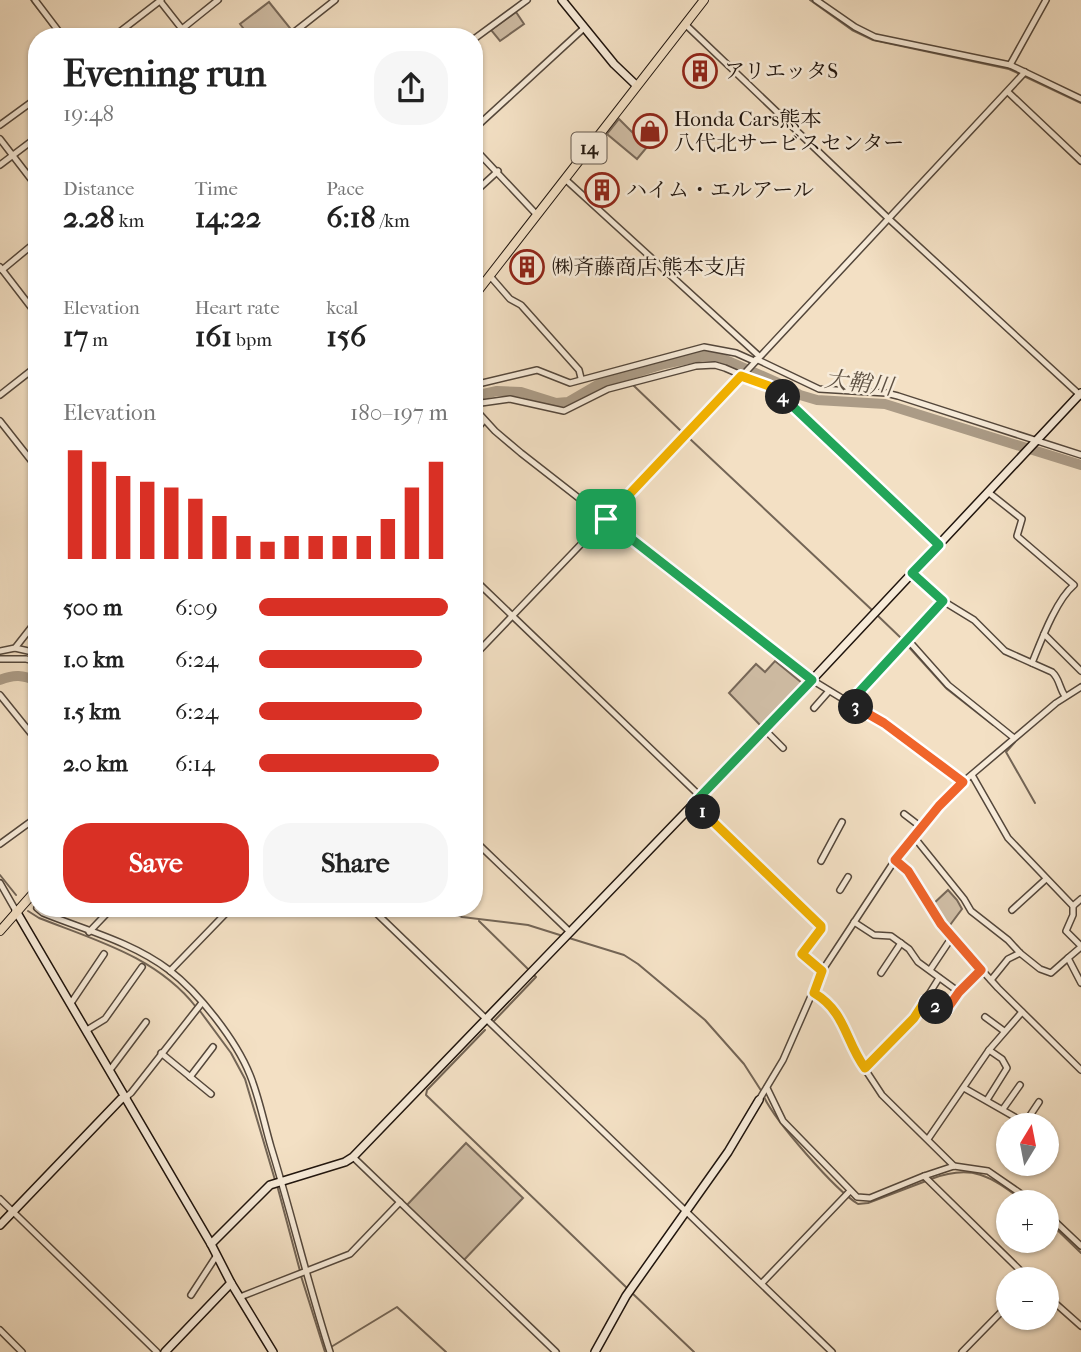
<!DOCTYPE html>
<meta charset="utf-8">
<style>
:root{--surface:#fff;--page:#f6f6f6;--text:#222;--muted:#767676;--accent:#d93025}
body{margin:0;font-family:"IM FELL French Canon","Noto Serif JP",serif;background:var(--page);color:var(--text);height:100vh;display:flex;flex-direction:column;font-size:26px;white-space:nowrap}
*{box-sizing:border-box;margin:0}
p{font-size:23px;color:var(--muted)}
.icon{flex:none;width:38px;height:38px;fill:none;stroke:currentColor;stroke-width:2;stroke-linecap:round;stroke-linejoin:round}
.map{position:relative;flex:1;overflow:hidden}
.details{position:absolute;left:28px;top:28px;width:455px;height:889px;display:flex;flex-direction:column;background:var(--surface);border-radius:28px;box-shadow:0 2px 5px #0004}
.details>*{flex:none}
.needle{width:46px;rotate:10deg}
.tools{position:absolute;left:996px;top:1113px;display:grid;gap:14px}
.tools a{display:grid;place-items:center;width:63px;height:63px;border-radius:50%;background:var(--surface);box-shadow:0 2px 5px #0004;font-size:35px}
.pin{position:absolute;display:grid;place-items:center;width:60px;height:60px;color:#fff;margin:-30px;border-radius:14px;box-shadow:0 4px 10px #0006}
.km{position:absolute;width:35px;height:35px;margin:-18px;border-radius:50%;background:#222;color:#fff;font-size:19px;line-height:35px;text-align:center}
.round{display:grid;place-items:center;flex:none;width:74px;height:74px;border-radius:28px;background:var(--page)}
.head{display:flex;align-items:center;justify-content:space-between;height:119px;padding:0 35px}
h1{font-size:38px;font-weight:800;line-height:52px}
.metrics{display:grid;grid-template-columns:repeat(3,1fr);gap:10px;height:119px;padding:7px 35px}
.metrics div{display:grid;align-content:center}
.metrics b{font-size:30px;font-weight:800}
.metrics small{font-size:19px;font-weight:400}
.metrics p{font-size:19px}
.chart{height:196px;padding:14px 35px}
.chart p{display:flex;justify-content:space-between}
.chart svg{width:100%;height:126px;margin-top:7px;stroke:var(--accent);stroke-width:6}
.primary-button{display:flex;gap:14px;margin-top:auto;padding:14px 35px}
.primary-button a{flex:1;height:80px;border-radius:28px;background:var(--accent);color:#fff;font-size:28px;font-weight:800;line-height:80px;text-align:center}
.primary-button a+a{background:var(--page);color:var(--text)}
ul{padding:0 35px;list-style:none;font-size:23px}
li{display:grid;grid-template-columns:112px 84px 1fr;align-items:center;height:52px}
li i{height:18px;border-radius:9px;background:var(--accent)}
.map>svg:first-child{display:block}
</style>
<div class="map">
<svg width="1081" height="1352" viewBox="0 0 1081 1352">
<rect width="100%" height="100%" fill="#f3e0c4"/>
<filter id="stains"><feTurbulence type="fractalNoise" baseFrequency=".00286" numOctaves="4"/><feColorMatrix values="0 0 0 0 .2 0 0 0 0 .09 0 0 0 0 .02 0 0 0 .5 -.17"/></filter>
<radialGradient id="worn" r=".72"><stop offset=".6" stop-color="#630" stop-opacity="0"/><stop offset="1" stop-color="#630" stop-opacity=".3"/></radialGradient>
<g fill="#cfbda5" stroke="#776859" stroke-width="2">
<path d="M269 2 290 28 279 37H250L240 24Z"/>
<path d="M516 12 524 24 500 41 491 30Z"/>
<path d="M619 119 647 147 637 159 607 134Z"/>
<path d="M775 661 802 683 761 726 729 693 756 664 765 672Z"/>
<path d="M948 890 957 900 962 909 947 929 931 906Z"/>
<path d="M466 1143 523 1198 463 1261 406 1206Z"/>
</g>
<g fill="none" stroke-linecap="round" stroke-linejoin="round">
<g stroke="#736556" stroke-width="2">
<path d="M31 0 60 37"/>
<path d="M810 0 852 30 873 40 1009 69 1081 103"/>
<path d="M632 384 682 432"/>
<path d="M689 438 872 610"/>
<path d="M876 614 903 640"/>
<path d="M907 645 947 689 993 725"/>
<path d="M37 695 30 708 31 713 37 716"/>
<path d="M1015 742 1006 752 1035 803"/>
<path d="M0 875 16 895"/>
<path d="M445 908 462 917 528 925 563 936"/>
<path d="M28 911 39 918C95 940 157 957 196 1007"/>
<path d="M479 921 530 971"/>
<path d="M569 938 624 955 638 964 705 1020 744 1064 762 1092"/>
<path d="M200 1011 231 1053 245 1079 275 1180"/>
<path d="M493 1022 536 977 534 975"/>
<path d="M485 1030 427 1090 426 1095 627 1288"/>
<path d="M764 1097C776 1122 834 1189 858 1204L868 1203 926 1181"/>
<path d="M931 1179C974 1163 991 1177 1025 1202"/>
<path d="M277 1185 300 1271"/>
<path d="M1046 1219 1081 1253"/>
<path d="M301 1276 325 1352"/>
<path d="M631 1292 694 1352"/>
<path d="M331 1347 397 1307 446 1352"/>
</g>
<g stroke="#ab9b86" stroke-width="10">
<path d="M474 396 497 391 521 392 556 403 568 402 599 384 664 364 703 356 719 357 783 385 800 395 817 400 885 404 1081 465"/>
<path d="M0 680C14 674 23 675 37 681"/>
</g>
<g stroke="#54473b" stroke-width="8">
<g id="street">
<path d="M35 0 63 37"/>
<path d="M816 0 855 27 875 37 1010 65 1081 99"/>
<path d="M160 1 182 29"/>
<path d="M685 24 889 219 1081 396"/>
<path d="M113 37 161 0"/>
<path d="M172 37 218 0"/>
<path d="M288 37 335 0"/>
<path d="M474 39 527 0"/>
<path d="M1010 65 1046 0"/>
<path d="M1008 92 1081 161"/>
<path d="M0 125 37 98"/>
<path d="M474 129 584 28"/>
<path d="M0 139 37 187"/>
<path d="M474 148 537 215"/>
<path d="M0 165 37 137"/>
<path d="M565 179 759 356"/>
<path d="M474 193 498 171"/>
<path d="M0 267 37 315"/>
<path d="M2 270 37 241"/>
<path d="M490 276 510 299 521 305 579 370 581 378"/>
<path d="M756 359 819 389 886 393 898 396 1081 455"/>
<path d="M474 385 537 370 570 383 704 347 736 353 754 361"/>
<path d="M0 395 37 366"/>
<path d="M474 404 510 399 564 411 608 389 696 366 715 365 725 368 776 390 939 545"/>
<path d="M474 408 495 431 521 453 812 680 884 724 963 782"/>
<path d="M0 421 37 468"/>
<path d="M474 433 484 420"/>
<path d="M988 492 1022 519 1017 536 1074 585C1056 600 1041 641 1032 663"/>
<path d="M912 573 943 601 974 620 1005 651 1052 672C1060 679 1059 688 1065 696"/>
<path d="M474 579 700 796"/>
<path d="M1044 634 1081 671"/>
<path d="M908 640 948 685 1014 738"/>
<path d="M15 648 37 653"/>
<path d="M0 651 15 648 37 620"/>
<path d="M474 656 742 376 1025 72"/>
<path d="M0 659H26L37 662"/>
<path d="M0 695 37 741"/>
<path d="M849 703 943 601"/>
<path d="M814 708 829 691"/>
<path d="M765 730 783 748"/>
<path d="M972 775 1008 838 1073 906V915L1066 931 1081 946"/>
<path d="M694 803 821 926V929L802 954 822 971"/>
<path d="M904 814 921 827"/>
<path d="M914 837 964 899 971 911 1008 940 1020 953 1040 969 1051 973 1068 958"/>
<path d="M474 840 570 932"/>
<path d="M0 844 37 817"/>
<path d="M895 860 908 871 941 924 952 937 998 988 1081 1070"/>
<path d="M821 861 842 822"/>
<path d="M0 883 16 911"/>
<path d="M840 890 848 877"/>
<path d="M1073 906 1081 899"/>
<path d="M37 908 43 913C85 930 132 942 169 970 199 993 236 1040 250 1075 259 1097 264 1123 271 1147 292 1215 308 1284 330 1352"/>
<path d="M371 908 832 1352"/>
<path d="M1012 910 1046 879"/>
<path d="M854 922 874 935 891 936 909 949 918 962 959 992"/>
<path d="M89 932 112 908"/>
<path d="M1081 947 1068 958 1081 983"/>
<path d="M930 970 952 937"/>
<path d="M170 971 231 908"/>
<path d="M881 973 901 943"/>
<path d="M991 980 1008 959 1020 953"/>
<path d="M814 993 823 999 839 1015 857 1057 882 1095 954 1166"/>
<path d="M925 1001 945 1012 959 992 981 970"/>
<path d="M71 1003 104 954"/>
<path d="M985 1017 1004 1031"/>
<path d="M87 1030 105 1019 142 967"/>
<path d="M161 1053 211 1094"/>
<path d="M865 1068 914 1018 939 978"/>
<path d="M110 1070 146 1022"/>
<path d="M190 1077 213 1047"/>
<path d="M767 1088 783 1121 857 1197 870 1198 924 1176"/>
<path d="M964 1088 1025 1123 1039 1102"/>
<path d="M126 1097 131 1093 201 1004"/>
<path d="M759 1100 783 1060 822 971 895 860 939 806 963 782 1056 703 1081 687"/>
<path d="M987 1100 1007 1068 1002 1059 989 1050"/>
<path d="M1003 1109 1020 1085"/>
<path d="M928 1139 989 1050 1022 1012"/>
<path d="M353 1157 556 1352"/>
<path d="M0 1199 157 1352"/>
<path d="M1046 1213 1081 1246"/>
<path d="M1029 1279 924 1176 954 1166 988 1171 1033 1202"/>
<path d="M762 1283 850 1191"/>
<path d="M191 1295 217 1255"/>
<path d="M1046 1295 1081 1326"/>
<path d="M240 1297 350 1254 400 1202"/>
<path d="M0 1330 22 1352"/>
<path d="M962 1352 1008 1305"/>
</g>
</g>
<g stroke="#1f140d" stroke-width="10">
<g id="secondary">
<path d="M562 0 614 64 636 85"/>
<path d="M16 911 211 1244 231 1283 273 1352"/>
<path d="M0 1225 121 1099 126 1097"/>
<path d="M211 1244 270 1185 345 1162 353 1157 765 730 1081 393"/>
<path d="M165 1352 231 1283"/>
<path d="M595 1352 626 1296 728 1152 759 1100"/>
</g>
</g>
<g stroke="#1f140d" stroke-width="10">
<g id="primary">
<path d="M474 296 704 0"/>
<path d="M0 931 37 889"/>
</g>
</g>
<use href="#street" stroke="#f7ebd9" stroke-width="5"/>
<use href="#secondary" stroke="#f7ebd9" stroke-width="7"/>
<use href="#primary" stroke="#f3e0c4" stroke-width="8"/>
</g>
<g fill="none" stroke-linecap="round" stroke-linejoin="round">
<g stroke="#fff" stroke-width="14">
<path id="split-1" d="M606 519 812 680 694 803 703 812"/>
</g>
<g stroke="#fff" stroke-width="14">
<path id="split-2" d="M703 812 821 926V929L802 954 822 971 814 993C846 1012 845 1041 865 1068L914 1018 925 1001 936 1007"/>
</g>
<g stroke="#fff" stroke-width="14">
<path id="split-3" d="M856 707 884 723 963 782 939 806 895 860 908 871 941 924 981 970 959 992 945 1012 936 1007"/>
</g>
<g stroke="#fff" stroke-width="14">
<path id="split-4" d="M783 397 939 545 912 573 943 601 849 703 856 707"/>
</g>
<g stroke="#fff" stroke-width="14">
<path id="split-5" d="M606 519 741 376 769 386 783 397"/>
</g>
<use href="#split-1" stroke="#22a559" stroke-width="9"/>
<use href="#split-2" stroke="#f5b400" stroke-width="9"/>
<use href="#split-3" stroke="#f0652b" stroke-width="9"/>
<use href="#split-4" stroke="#22a559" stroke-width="9"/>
<use href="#split-5" stroke="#f5b400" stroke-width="9"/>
</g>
<defs>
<g id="building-ring" transform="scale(1.75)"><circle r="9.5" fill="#f7ebd9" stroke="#8f2418" stroke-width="1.5"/><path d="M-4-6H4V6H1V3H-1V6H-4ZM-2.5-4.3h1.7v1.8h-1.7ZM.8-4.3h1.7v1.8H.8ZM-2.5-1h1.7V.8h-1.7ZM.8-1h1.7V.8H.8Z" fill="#8f2418"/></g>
<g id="shop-ring" transform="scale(1.75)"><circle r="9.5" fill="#f7ebd9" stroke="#8f2418" stroke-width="1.5"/><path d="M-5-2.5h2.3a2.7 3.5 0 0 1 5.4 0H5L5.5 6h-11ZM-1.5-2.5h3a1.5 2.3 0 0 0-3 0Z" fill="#8f2418"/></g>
</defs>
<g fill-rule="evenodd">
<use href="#building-ring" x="700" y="71"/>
<use href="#shop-ring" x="650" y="131"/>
<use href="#building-ring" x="602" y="190"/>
<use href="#building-ring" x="527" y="267"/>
</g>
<g text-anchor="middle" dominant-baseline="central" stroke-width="5" stroke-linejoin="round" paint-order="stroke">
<rect fill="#f7ebd9" stroke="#60544a" stroke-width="2" x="571.5" y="132.5" width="35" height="31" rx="5"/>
<g font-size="19" font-weight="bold" fill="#1f140d">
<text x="589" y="148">14</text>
</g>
<g font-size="21" fill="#1f140d" stroke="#f7ebd9" text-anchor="start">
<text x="724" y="71">アリエッタS</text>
<text x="674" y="119">Honda Cars熊本<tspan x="674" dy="24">八代北サービスセンター</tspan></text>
<text x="626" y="190">ハイム・エルアール</text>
<text x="552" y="267">㈱斉藤商店 熊本支店</text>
</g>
<g font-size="23" font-style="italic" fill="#5e5143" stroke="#f7ebd9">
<text transform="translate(859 383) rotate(7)">大鞘川</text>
</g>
</g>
<rect width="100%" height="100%" filter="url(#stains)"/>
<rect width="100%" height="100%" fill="url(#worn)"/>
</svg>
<div class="tools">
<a><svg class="needle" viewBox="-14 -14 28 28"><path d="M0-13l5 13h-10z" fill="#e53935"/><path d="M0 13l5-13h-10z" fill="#767676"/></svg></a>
<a>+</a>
<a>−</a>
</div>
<div class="pin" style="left:606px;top:519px;background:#1e9e55"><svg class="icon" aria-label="arrive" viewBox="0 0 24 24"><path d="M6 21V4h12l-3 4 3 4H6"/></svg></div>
<b class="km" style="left:703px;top:812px">1</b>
<b class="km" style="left:936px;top:1007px">2</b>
<b class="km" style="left:856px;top:707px">3</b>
<b class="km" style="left:783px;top:397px">4</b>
<section class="details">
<div class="head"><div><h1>Evening run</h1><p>19:48</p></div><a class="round"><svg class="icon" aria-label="share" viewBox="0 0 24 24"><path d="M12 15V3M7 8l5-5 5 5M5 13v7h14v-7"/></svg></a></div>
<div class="metrics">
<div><p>Distance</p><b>2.28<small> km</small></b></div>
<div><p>Time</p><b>14:22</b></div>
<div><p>Pace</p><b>6:18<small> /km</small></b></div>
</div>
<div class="metrics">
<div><p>Elevation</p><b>17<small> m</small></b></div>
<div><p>Heart rate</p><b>161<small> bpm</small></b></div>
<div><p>kcal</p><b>156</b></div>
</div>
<div class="chart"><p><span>Elevation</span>180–197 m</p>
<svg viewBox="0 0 160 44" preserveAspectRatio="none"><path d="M5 44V6M15 44V10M25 44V15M35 44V17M45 44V19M55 44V23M65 44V29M75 44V36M85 44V38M95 44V36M105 44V36M115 44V36M125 44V36M135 44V30M145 44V19M155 44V10"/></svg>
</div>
<ul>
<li><b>500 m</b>6:09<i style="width:100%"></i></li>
<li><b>1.0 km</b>6:24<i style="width:86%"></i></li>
<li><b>1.5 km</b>6:24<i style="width:86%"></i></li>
<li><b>2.0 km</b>6:14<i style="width:95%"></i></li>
</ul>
<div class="primary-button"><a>Save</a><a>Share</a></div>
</section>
</div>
